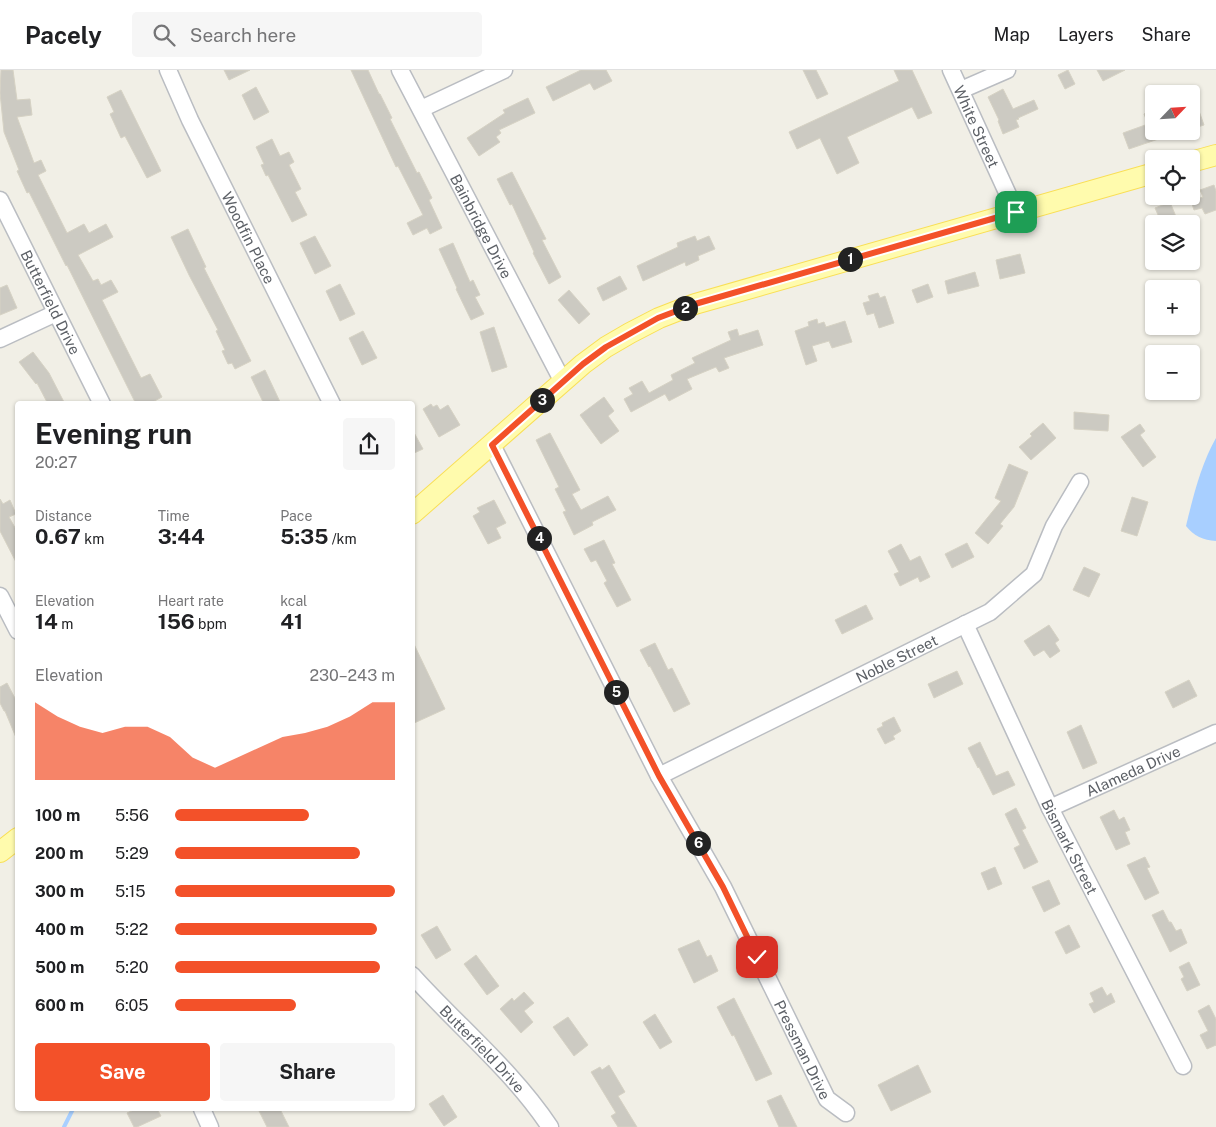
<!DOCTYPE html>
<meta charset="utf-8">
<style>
:root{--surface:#fff;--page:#f6f6f6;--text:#202124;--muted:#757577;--line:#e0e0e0;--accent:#f35129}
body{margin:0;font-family:"Public Sans",sans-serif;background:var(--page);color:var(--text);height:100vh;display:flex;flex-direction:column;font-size:19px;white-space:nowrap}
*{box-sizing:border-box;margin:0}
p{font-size:16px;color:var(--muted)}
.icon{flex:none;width:28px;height:28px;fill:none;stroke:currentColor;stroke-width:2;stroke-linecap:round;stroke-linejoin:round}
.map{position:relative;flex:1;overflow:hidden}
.drawer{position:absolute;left:15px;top:331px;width:400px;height:710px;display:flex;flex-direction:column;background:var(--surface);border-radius:5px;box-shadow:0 1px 4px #0004}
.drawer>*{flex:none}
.needle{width:32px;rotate:65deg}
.buttons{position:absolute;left:1145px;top:15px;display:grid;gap:10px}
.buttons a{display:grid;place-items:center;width:55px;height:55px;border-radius:5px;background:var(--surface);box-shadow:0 1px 4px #0004;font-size:25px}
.pin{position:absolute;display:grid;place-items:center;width:42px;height:42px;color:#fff;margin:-21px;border-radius:10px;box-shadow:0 2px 8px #0006}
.km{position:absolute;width:25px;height:25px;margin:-12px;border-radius:50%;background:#222;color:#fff;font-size:14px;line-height:25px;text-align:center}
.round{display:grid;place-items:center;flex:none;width:52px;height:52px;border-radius:5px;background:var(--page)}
.headline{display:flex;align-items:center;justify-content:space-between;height:85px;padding:0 20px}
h1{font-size:28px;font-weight:700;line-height:38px}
.stats{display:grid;grid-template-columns:repeat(3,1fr);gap:8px;height:85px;padding:5px 20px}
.stats div{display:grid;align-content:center}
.stats b{font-size:21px;font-weight:700}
.stats small{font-size:14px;font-weight:400}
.stats p{font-size:14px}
.chart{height:140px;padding:10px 20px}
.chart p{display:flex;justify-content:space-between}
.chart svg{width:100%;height:90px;margin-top:5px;fill:var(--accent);opacity:.7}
.action{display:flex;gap:10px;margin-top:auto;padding:10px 20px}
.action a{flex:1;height:58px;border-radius:5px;background:var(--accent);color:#fff;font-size:20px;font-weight:700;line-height:58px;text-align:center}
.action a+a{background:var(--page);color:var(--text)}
ul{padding:0 20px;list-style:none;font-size:16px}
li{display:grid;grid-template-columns:80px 60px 1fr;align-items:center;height:38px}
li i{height:12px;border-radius:6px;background:var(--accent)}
header{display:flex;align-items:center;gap:30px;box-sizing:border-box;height:70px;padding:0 25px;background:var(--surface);border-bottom:1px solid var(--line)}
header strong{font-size:24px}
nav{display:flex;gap:28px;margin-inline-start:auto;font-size:18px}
.search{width:350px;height:45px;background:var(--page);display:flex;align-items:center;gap:12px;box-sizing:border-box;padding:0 18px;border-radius:5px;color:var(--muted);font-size:19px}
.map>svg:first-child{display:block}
</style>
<header>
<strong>Pacely</strong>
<div class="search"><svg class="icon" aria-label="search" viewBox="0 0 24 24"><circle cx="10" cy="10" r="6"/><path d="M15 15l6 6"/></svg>Search here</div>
<nav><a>Map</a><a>Layers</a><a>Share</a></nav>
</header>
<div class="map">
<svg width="1216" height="1057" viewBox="0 0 1216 1057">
<rect width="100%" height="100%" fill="#f1efe6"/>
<path fill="#a8cfff" d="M1216 368V471C1203 470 1194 466 1186 456 1193 427 1201 394 1216 368Z"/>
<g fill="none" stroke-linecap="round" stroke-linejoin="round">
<path stroke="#a8cfff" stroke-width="4" d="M64 1057 73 1039"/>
</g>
<g fill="#cccac2" stroke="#d6d2c4">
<path d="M1 0H13L17 30 30 29 32 45 17 47 34 93 41 90 46 101 38 105 67 163 84 154 89 163 106 154 113 167 78 185 93 211 98 209 101 215 111 210 118 222 102 230 141 308 150 304 162 327 149 334H136L67 195 66 196 29 122 27 123 17 101 19 100 4 62 0 23Z"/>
<path d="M224 0H250L229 10Z"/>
<path d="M351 0H368L379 24H380L392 48 390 49 417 103 419 102 432 128 429 130 442 158 430 164 427 158 413 165 407 153 423 145 398 96 396 97Z"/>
<path d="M581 0H606L612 11 594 20 590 13 553 31 546 17Z"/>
<path d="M803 0H816L828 24 817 29Z"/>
<path d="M894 0H912L932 43 918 49 912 37 847 67 859 93 837 104 820 68 797 79 789 62 899 11Z"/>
<path d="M1068 0 1075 14 1065 19 1058 5Z"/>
<path d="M1097 0H1125L1103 11Z"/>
<path d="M256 17 269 42 254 50 242 25Z"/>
<path d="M1003 19 1013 39 1034 30 1038 39 1018 48 1019 49 1016 50 1019 57 1003 64 998 51 999 50 988 27Z"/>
<path d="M121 20 161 101 147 108 125 66 121 68 110 44 114 42 107 27Z"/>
<path d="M1191 24H1193L1204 55 1191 59Z"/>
<path d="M528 28 535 43 499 60 501 63 496 67 500 72 479 86 467 68 505 43 503 40Z"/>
<path d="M1154 39V61H1176V63L1129 79 1123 63 1148 54 1144 44Z"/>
<path d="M272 69 280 86 289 82 294 92 289 95 301 119 295 122 307 145 292 152 268 105 266 106 261 95 264 94 256 77Z"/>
<path d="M512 102 546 169 542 170 561 207 549 214 533 183 534 182 512 134 510 135 497 109Z"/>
<path d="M1214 115 1216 121V140L1205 144 1202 138 1194 140 1191 131 1203 127 1200 120Z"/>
<path d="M1170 132 1179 154H1162L1155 138Z"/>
<path d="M188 159 206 197 204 198 251 291 235 299 232 293 228 294 222 281 225 280 216 261 218 260 189 205 171 167Z"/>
<path d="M315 166 331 196 315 204 300 173Z"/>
<path d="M695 166 697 171 709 166 715 179 698 186 699 190 686 196 685 192 643 211 637 196 678 177 677 173Z"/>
<path d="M453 173 470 212 473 210 480 225 475 227 484 244 471 250 456 219 457 218 439 179Z"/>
<path d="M1020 184 1025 203 1000 209 996 190Z"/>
<path d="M975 202 979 216 948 224 945 211Z"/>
<path d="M620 206 627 219 603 231 597 218Z"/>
<path d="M340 214 355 244 340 251 326 221Z"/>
<path d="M928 214 933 227 917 233 912 220Z"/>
<path d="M7 215 17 238 0 245V218Z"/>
<path d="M569 220 590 244 579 254 558 230Z"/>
<path d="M878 223 880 228 885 226 894 253 879 258 874 243 867 245 863 233 870 231 868 226Z"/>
<path d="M817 249 818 254 824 252 826 257 845 251 852 272 832 278 829 271 812 276 817 291 806 295 795 261 809 256 808 252Z"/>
<path d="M494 257 507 297 492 302 480 262Z"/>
<path d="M737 259 739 266 758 260 763 275 724 288 729 298 719 302 716 297 687 309 692 319 669 331 665 324 631 342 624 329 633 324 629 318 642 311 649 323 673 310 671 305 695 293 692 288 731 270 728 262Z"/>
<path d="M363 261 377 288 362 295 349 268Z"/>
<path d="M33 282 49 303 65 334H48L37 313 36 314 19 292Z"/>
<path d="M265 300 281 334H264L251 307Z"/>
<path d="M604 327 614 341 608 346 619 361 601 374 580 345Z"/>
<path d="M431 334 433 337 437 335 440 340 448 335 460 355 439 367 423 339Z"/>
<path d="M1074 342 1109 345 1108 361 1074 359Z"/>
<path d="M1043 353 1056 368 1031 390 1019 377 1032 366 1030 364Z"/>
<path d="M1140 354 1145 361 1140 365 1156 387 1143 397 1121 367Z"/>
<path d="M412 359 423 379 412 384Z"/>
<path d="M550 363 580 420 572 424 581 440 608 426 616 440 592 452 593 455 574 465 563 442 566 441 555 419 559 417 536 370Z"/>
<path d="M1009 394 1028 402 1014 437 1000 454 1003 456 988 474 975 463 1001 431 995 428Z"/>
<path d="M1132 427 1148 432 1137 466 1121 461Z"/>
<path d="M0 429 3 434 10 430 16 444 9 447 18 463V496L0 461Z"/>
<path d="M494 430 506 453 496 458 501 468 488 474 473 446 480 442 477 438Z"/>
<path d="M604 470 615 493 612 494 631 530 617 537 604 513 607 511 596 490 591 492 584 479Z"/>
<path d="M967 473 974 487 952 498 945 484Z"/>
<path d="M901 474 910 491 920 486 930 507 920 512 918 507 900 516 894 504 899 502 888 481Z"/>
<path d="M1084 497 1100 504 1089 527 1073 520Z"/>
<path d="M866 535 873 549 842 564 835 550Z"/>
<path d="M1049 555 1059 570 1055 573 1060 581 1050 588 1044 580 1034 586 1024 571Z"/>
<path d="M412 570 445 639 412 654Z"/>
<path d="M655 573 668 600 672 598 690 634 674 642 650 596 649 597 640 580Z"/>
<path d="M957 601 963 614 934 628 928 614Z"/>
<path d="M1189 610 1197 626 1173 638 1165 622Z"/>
<path d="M7 613 18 634 17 670 5 641H4L0 633V617Z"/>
<path d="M894 647 901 661 893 666 895 669 885 674 877 659 883 656 882 653Z"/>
<path d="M1081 655 1097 693 1083 699 1067 662Z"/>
<path d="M980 672 996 706 1008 701 1015 715 993 725 979 697 978 698 968 678Z"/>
<path d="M1016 738 1026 758 1022 760 1038 792 1024 799 1014 778 1020 775 1005 744Z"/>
<path d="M1114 740 1119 750 1124 747 1130 760 1125 762 1130 774 1116 780 1100 747Z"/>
<path d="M1145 787 1150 797 1147 798 1159 823 1145 830 1127 795Z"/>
<path d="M995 797 1002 814 988 820 981 803Z"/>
<path d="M1049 810 1060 834 1044 842 1032 817Z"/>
<path d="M1163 840 1169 852H1171L1176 861 1181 859 1187 873 1170 882 1152 845Z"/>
<path d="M1069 855 1080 877 1066 884 1055 862Z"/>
<path d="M437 856 451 880 436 889 421 865Z"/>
<path d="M699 870 707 887 711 885 718 901 694 913 678 879Z"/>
<path d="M476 885 499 916 487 925 464 894Z"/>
<path d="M1189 892 1200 915 1187 921 1181 909 1184 907 1179 897Z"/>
<path d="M1102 917 1107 926 1111 923 1115 932 1094 943 1089 934 1094 932 1090 923Z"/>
<path d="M524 922 534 933 524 941 533 952 521 963 500 939 512 928 514 931Z"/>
<path d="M734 928 772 1004 756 1011 734 965 732 966 717 937Z"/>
<path d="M1209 935 1216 949V976V975L1207 979 1200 965 1208 961 1198 941Z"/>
<path d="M655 944 672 972 660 979 643 952Z"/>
<path d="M568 947 588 975 574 986 553 957Z"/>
<path d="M609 995 625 1022 618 1026 637 1057H618L611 1046 616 1043 591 1002 600 997 602 1000Z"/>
<path d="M918 995 931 1022 891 1041 878 1015Z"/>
<path d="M443 1025 457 1047 444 1056 429 1034Z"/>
<path d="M781 1025 797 1057H779L767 1031Z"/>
<path d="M136 1039H157L161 1046 137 1057H134L127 1043Z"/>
<path d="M258 1039H280L289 1057H267Z"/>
</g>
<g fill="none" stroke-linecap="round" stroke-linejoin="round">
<g stroke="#babdc2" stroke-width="19">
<g id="minor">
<path id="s1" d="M168 0 190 50 332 334"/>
<path id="s2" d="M400 0 563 312"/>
<path id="s3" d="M951 0 1016 142"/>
<path d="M961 20 1007 0"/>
<path d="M421 39 504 0"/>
<path id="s4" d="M0 130 102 334"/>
<path d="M0 269 56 243"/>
<path id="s5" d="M492 375 659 706 723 817 827 1029 846 1043"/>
<path d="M0 526 18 561"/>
<path id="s6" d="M965 554 1050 738 1183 996"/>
<path id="s7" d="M659 706 990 542 1034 504 1054 456 1080 412"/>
<path id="s8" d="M1050 738 1216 663"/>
<path id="s9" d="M412 905C458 956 512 1000 550 1057"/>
<path d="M202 1039 210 1057"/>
</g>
</g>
<g stroke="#f9df56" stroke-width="22">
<g id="major">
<path d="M1191 92 1216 85"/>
<path d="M412 444 583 294 606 277 630 263 659 248 695 234 1154 103"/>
<path d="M0 782 18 768"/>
</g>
</g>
<use href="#minor" stroke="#fff" stroke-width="16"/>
<use href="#major" stroke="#fffbad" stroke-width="20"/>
</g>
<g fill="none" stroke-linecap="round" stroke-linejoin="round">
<g stroke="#fff" stroke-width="10">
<path id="route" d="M757 887 723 817 659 706 492 375 583 294 606 277 658 248 695 234 1016 142"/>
</g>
<use href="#route" stroke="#f35129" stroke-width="6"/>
</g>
<g text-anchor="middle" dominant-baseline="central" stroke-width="4" stroke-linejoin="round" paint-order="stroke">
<g font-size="15" fill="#5d6167" stroke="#fff">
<text stroke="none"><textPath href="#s3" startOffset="62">White Street</textPath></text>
<text stroke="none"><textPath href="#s2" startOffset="176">Bainbridge Drive</textPath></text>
<text stroke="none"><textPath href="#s1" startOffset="186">Woodfin Place</textPath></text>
<text stroke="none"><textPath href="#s4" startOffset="114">Butterfield Drive</textPath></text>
<text stroke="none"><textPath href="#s7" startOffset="265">Noble Street</textPath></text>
<text stroke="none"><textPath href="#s8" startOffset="91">Alameda Drive</textPath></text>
<text stroke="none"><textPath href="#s6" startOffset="246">Bismark Street</textPath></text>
<text stroke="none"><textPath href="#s5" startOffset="680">Pressman Drive</textPath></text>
<text stroke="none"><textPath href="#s9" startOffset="102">Butterfield Drive</textPath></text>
</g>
</g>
</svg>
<div class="buttons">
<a><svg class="needle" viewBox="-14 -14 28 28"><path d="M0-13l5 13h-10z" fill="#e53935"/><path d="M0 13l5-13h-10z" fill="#757577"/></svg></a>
<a><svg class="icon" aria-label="locate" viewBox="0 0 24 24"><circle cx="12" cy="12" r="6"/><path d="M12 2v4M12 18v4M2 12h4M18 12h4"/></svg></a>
<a><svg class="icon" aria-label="layers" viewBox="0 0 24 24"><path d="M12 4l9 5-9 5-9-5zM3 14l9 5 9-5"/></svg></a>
<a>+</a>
<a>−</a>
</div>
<div class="pin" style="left:1016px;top:142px;background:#1e9e55"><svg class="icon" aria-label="arrive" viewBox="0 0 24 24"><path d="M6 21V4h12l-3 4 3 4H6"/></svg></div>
<div class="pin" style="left:757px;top:887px;background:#d93025"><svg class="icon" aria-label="check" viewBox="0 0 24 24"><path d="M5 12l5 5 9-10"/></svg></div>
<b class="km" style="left:850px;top:189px">1</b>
<b class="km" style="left:685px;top:238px">2</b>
<b class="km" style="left:542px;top:330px">3</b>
<b class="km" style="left:539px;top:468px">4</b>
<b class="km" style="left:616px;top:622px">5</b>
<b class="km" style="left:698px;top:773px">6</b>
<section class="drawer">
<div class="headline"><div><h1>Evening run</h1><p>20:27</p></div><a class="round"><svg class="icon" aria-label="share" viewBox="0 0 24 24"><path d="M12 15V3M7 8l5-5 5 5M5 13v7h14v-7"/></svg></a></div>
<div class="stats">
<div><p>Distance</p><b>0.67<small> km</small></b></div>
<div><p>Time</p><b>3:44</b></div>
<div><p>Pace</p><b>5:35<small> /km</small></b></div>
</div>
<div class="stats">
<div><p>Elevation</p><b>14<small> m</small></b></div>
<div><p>Heart rate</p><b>156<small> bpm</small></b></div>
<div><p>kcal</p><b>41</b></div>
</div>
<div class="chart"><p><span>Elevation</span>230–243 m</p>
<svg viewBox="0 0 160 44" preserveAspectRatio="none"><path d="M0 44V6L10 13L20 18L30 21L40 18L50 18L60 23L70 33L80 38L90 33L100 28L110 23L120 21L130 18L140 13L150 6L160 6V44z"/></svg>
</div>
<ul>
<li><b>100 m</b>5:56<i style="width:61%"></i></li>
<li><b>200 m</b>5:29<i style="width:84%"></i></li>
<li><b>300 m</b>5:15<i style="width:100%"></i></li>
<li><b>400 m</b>5:22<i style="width:92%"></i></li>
<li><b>500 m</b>5:20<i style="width:93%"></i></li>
<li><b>600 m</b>6:05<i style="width:55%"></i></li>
</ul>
<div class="action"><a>Save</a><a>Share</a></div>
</section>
</div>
